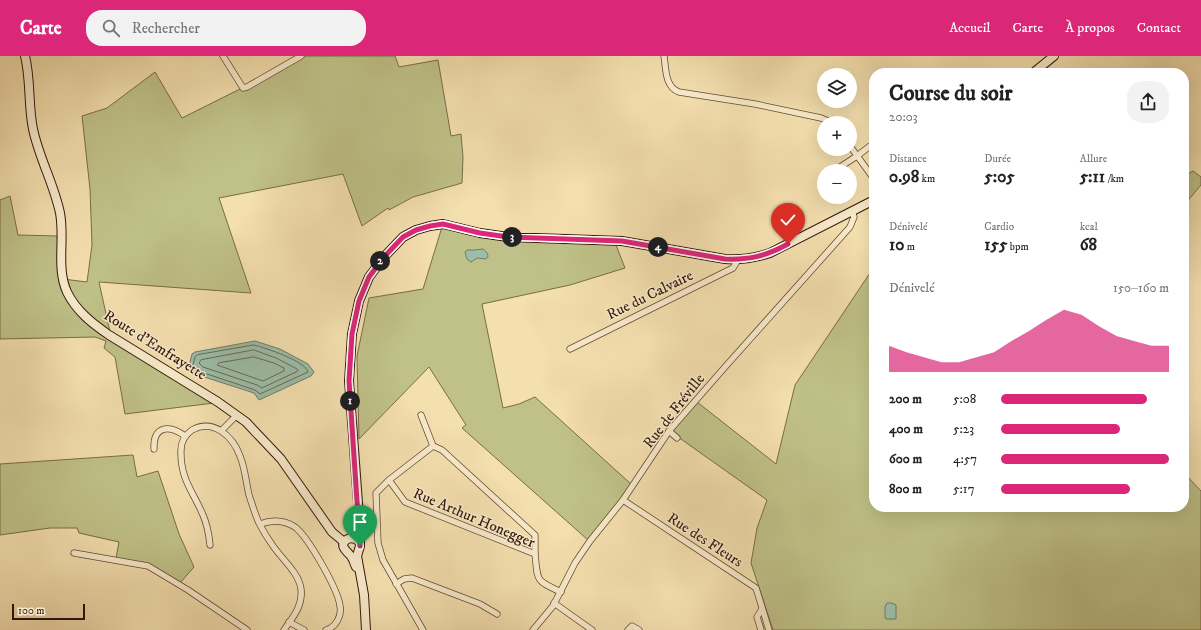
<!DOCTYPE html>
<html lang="fr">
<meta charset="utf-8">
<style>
:root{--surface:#fff;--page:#f2f2f2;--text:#222;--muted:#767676;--accent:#db2777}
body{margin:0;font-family:"IM FELL DW Pica",serif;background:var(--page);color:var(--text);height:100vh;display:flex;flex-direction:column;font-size:15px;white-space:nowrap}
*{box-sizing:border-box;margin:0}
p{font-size:13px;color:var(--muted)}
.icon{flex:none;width:22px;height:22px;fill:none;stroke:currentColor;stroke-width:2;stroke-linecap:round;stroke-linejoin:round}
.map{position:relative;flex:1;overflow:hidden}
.side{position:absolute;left:869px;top:12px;width:320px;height:444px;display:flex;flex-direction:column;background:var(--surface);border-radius:16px;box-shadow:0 4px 16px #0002}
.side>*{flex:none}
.fabs{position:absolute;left:817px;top:12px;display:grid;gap:8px}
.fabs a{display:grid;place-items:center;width:40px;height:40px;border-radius:50%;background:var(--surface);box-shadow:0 4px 16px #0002;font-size:20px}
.scale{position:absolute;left:12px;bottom:10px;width:73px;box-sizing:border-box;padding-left:4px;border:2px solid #32180a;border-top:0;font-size:11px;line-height:14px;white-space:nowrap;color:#32180a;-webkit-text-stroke:3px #f8eacb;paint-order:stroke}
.pin{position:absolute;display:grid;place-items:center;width:34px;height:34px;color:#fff;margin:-41px -17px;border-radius:50% 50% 50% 0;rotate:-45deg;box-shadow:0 0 4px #0007}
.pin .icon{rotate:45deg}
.km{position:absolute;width:20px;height:20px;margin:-10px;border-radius:50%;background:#222;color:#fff;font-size:11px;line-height:20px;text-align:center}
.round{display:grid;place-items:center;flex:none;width:42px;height:42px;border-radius:16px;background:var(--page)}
.overview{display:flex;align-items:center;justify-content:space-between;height:68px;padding:0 20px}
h1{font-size:22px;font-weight:700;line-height:30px}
.stats{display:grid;grid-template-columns:repeat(3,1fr);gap:6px;height:68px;padding:4px 20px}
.stats div{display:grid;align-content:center}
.stats b{font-size:17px;font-weight:700}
.stats small{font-size:11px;font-weight:400}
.stats p{font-size:11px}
.chart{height:112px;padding:8px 20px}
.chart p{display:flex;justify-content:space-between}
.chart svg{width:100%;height:72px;margin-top:4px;fill:var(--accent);opacity:.7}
ul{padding:0 20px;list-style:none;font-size:13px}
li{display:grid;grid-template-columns:64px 48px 1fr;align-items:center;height:30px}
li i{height:10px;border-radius:5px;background:var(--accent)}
header{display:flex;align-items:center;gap:24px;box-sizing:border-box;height:56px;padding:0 20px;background:var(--accent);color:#fff}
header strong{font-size:19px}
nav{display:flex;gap:22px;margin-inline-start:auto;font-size:14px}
.search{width:280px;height:36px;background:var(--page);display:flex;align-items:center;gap:10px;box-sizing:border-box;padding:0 14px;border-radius:16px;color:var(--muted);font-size:15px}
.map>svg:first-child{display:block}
</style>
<header>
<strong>Carte</strong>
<div class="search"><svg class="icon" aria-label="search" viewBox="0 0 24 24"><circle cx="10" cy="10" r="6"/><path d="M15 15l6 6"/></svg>Rechercher</div>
<nav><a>Accueil</a><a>Carte</a><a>À propos</a><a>Contact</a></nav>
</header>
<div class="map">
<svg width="1201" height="574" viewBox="0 0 1201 574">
<rect width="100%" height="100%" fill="#f4dfaf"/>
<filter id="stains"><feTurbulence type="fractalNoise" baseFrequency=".005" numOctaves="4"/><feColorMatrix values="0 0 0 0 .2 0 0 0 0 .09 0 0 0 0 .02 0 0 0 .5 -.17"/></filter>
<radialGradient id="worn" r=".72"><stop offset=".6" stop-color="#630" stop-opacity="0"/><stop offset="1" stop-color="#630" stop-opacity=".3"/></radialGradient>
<g fill="#bfc188" stroke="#786c49">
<path d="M299 0H395L399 11 438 4 451 80 461 78 463 101 462 127 413 141 389 154 388 152 362 170 343 118 219 142 251 237 99 226 110 276 214 347 125 358 115 301 104 292 106 285 95 281 0 283V144L10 140 18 179 57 180 63 223 87 226 92 189 90 133 82 60 107 52 155 16 182 62 242 32Z"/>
<path d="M1193 115 1201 121V129L1184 149V120Z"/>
<path d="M442 171 504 184 616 189 625 212 570 229 482 248 503 352 519 348 535 341 631 428 619 446 588 484 462 372 466 369 429 311 359 383 357 300 369 242 423 233Z"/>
<path d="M874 211V451H1184V417L1201 435V574H773L751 507 757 472 767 444 671 376 697 346 776 408 795 329Z"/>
<path d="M133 399 137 421 158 415 179 478 194 511 180 527 148 509 116 502 119 486 79 477 77 472H50L0 479V408Z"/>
</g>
<g fill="#9cbda8" stroke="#727b69">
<path d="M482 193C485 194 488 197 488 201L486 203 477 202 471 206 467 203 465 196 467 194H475Z"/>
<path d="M255 285 280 293 308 308 314 316 311 320 259 344 254 337 198 319 189 310 192 298 195 296Z"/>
<path d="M887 547H892L896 549V563H886L885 561V551Z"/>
</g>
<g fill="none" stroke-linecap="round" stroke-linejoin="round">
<g stroke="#676a59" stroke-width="1">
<path d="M254 289C266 292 305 305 308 316L260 338 255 334 201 316 193 309 195 301 197 299Z"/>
<path d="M254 294 276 302 297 313 298 315 262 332 257 329 203 311 199 307 201 304Z"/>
<path d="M254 301 274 307 284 312V315L263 325 217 309 219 307Z"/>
</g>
<g stroke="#624a33" stroke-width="7">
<g id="street">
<path d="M223 0 243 32 247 31 301 0"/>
<path d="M664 0C666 13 665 31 679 36L755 48 821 62 833 67"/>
<path d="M850 90 874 123"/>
<path d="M834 115 857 100 874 87"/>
<path d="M570 293 733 212 738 204"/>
<path d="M421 359 433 390 389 424 376 437 378 487 383 504 423 574"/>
<path d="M222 374 237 359"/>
<path d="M669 375 677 382"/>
<path d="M433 390 442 394 535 479V498"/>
<path d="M154 393C153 370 169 368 185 380"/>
<path d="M389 424 405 446 535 498C538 526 535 524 561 536"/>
<path d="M623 444 756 532 769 574"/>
<path d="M260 468C271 464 284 464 295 471 308 481 338 533 340 550 342 560 336 571 326 574"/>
<path d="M210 489C209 479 207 468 203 459 193 435 180 423 181 394 181 386 185 379 192 374 214 362 233 381 240 400 245 412 246 426 249 439 252 448 255 458 259 467 263 475 268 483 273 490 282 503 299 517 301 533 303 550 293 561 284 574"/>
<path d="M74 497 148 510 188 534 247 574"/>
<path d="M396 528 404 523 412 522 480 548 497 558"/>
<path d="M554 547 592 574"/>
<path d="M289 566 304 574"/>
<path d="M533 574 553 550 575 507 590 485 623 444 669 375 725 311 850 171 854 161 852 155"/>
<path d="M628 574 632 570 639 574"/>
<path d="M761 574 757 561 762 553"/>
</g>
</g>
<g stroke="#32180a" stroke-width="10">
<g id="secondary">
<path d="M25 0C31 24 28 49 33 73 39 102 54 128 60 157 65 183 56 212 67 236 76 255 93 268 109 279L218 346 246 366 281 403 332 476 344 486"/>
<path d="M1033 17 1054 0"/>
<path d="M356 511C354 507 353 502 350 499 344 493 338 487 350 482L356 483 359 486"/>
<path d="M366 574 364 539 357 500 360 490V474L349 325 352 278 359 245 369 221 384 201 403 181 416 174 430 170 443 168 480 177 508 181 622 185 725 203C741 204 755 202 770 197L874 144"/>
</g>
</g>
<use href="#street" stroke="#f8eacb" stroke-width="5.5"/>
<use href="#secondary" stroke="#f8eacb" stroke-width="8"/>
</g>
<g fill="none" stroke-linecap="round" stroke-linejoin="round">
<g stroke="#fff" stroke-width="8">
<path id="route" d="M360 490 349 325 352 278 359 245 369 221 384 201 403 181 416 174 430 170 443 168 480 177 508 181 622 185 725 203C750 204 766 200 788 188"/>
</g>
<use href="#route" stroke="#db2777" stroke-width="5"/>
</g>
<g text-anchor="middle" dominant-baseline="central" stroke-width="3" stroke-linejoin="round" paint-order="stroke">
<g font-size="15" fill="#32180a" stroke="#f8eacb">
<text transform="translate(650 239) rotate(-26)">Rue du Calvaire</text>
<text transform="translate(155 289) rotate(32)">Route d'Emfrayette</text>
<text transform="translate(674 355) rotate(-52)">Rue de Fréville</text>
<text transform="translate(474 462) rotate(23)">Rue Arthur Honegger</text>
<text transform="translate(705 484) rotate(33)">Rue des Fleurs</text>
</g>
</g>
<rect width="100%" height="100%" filter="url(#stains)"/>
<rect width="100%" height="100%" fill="url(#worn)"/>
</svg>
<div class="fabs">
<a><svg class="icon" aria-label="layers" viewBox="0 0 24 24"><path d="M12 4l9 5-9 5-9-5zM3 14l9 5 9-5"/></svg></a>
<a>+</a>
<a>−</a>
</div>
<div class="scale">100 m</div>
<div class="pin" style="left:360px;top:490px;background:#1e9e55"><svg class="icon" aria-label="arrive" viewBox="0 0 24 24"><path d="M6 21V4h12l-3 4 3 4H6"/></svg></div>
<div class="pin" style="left:788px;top:188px;background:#d93025"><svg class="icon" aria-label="check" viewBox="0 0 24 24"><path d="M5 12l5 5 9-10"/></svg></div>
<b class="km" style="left:350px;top:345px">1</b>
<b class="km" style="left:380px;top:205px">2</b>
<b class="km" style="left:512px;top:181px">3</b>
<b class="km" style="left:658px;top:191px">4</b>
<section class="side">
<div class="overview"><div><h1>Course du soir</h1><p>20:03</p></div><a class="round"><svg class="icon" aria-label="share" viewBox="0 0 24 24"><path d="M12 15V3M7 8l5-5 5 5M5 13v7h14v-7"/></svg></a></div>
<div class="stats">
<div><p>Distance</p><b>0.98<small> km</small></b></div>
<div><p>Durée</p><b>5:05</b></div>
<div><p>Allure</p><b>5:11<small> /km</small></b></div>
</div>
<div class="stats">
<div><p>Dénivelé</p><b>10<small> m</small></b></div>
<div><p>Cardio</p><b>155<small> bpm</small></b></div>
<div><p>kcal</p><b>68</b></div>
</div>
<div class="chart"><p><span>Dénivelé</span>150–160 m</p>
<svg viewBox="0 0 160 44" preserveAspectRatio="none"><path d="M0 44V28L10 32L20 35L30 38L40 38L50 35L60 32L70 25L80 19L90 12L100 6L110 9L120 16L130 22L140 25L150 28L160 28V44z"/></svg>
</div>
<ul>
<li><b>200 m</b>5:08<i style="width:87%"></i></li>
<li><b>400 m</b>5:23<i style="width:71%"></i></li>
<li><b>600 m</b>4:57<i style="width:100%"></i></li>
<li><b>800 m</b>5:17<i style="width:77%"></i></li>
</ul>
</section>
</div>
